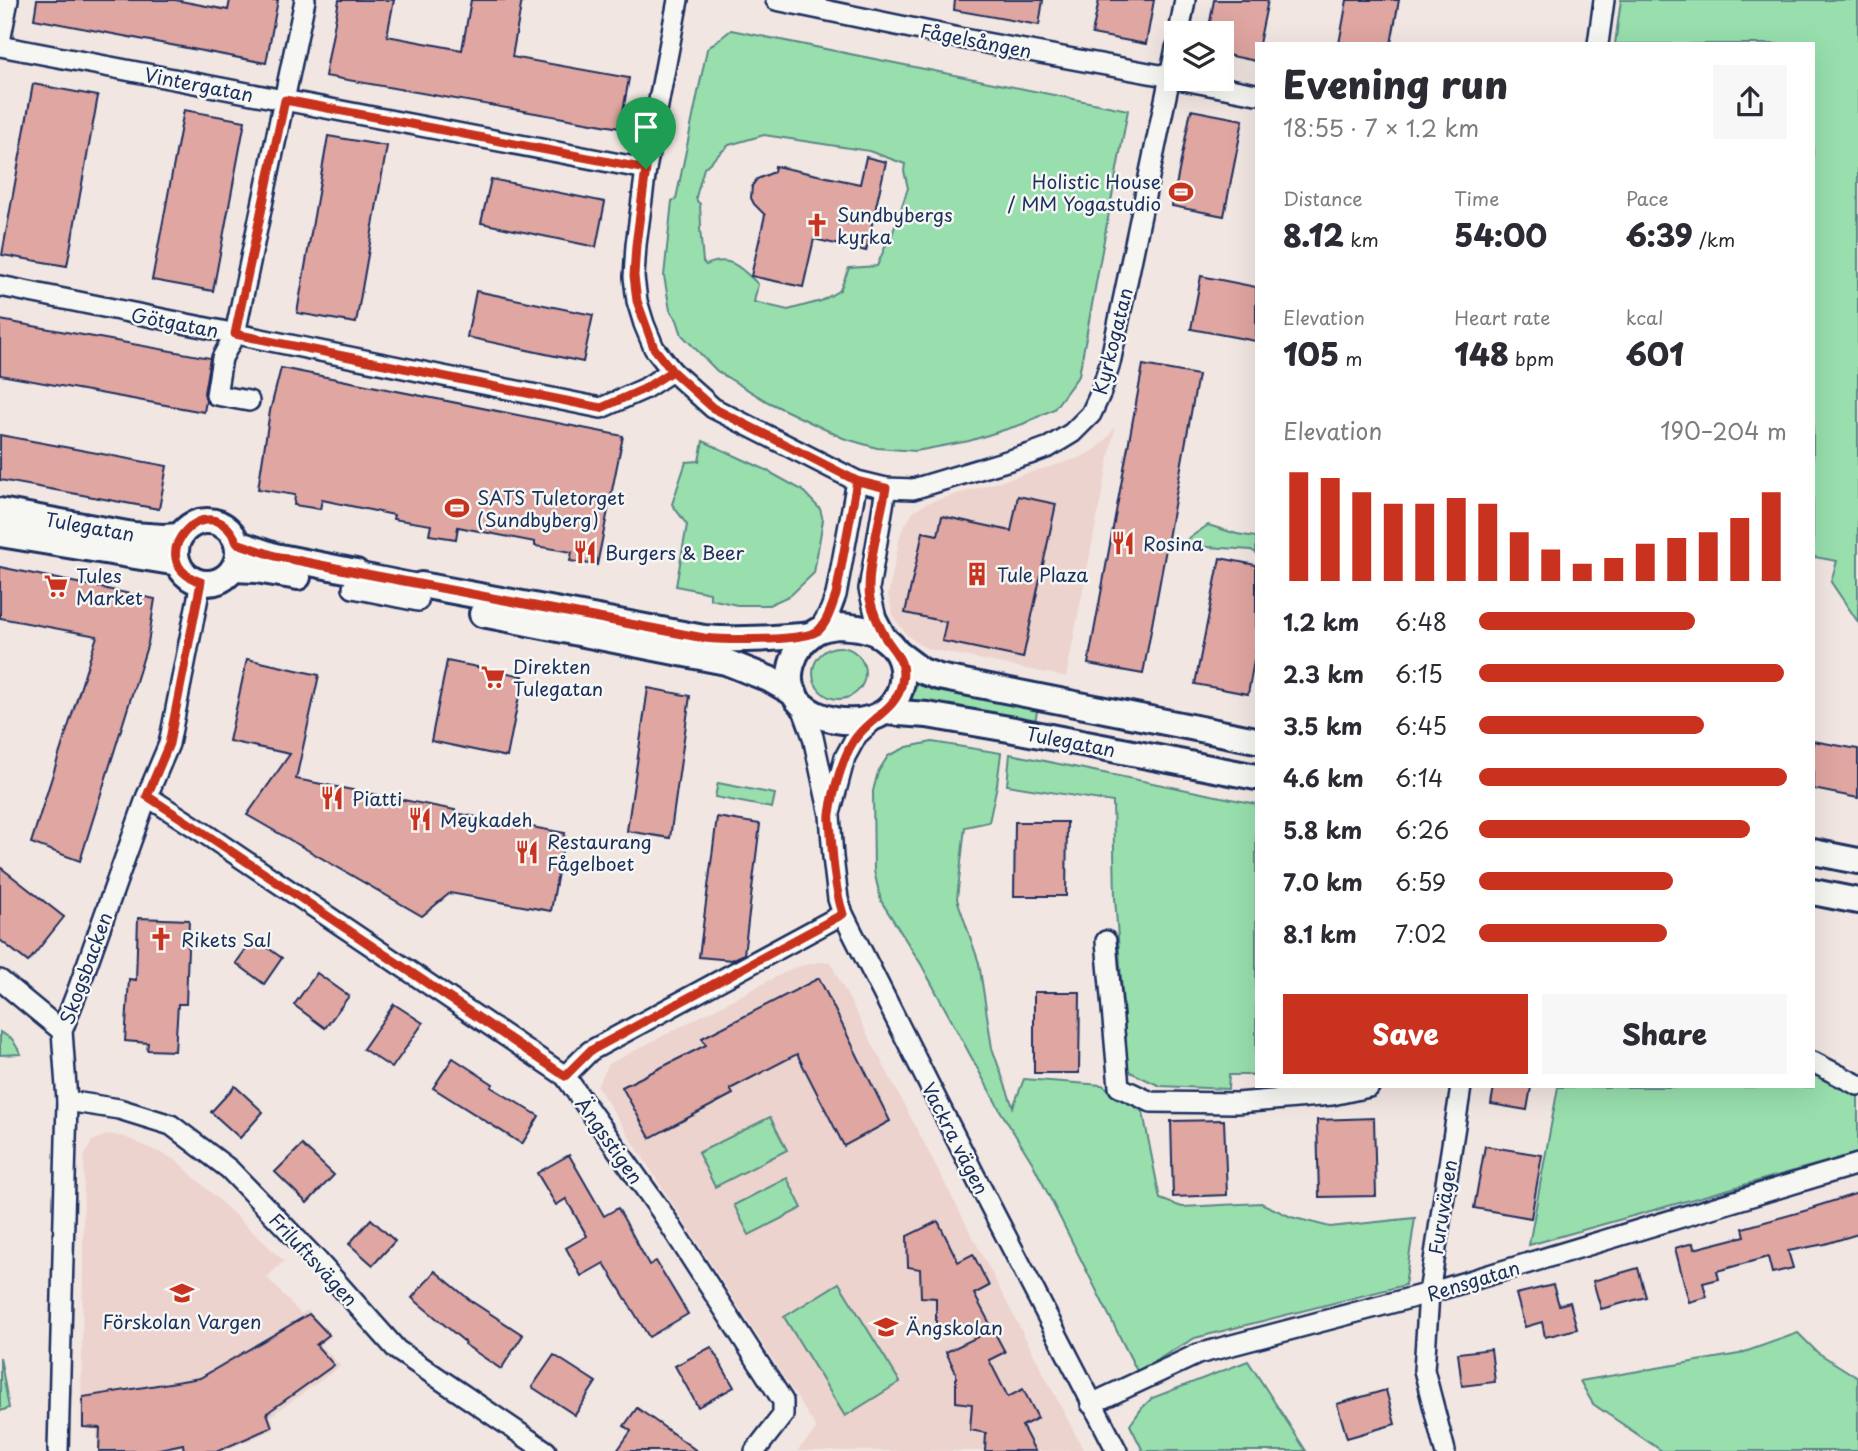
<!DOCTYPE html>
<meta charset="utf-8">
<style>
:root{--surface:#fff;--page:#f7f7f7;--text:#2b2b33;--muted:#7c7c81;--accent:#c8321e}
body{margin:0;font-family:"Playpen Sans",sans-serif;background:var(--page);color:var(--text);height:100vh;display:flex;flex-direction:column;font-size:26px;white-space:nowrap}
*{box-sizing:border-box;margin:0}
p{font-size:23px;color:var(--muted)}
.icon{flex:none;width:38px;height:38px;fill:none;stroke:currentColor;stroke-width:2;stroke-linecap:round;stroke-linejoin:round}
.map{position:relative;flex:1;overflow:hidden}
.side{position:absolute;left:1255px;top:42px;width:560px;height:1046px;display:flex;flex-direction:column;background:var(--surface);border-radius:0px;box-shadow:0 7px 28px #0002}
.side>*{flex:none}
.buttons{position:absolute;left:1164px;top:21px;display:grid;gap:14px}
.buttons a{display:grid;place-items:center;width:70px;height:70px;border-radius:0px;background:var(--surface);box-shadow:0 7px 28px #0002;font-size:35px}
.pin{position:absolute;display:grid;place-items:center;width:60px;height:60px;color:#fff;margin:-72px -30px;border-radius:50% 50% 50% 0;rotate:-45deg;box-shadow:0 0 7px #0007}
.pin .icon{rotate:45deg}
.round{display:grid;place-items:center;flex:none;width:74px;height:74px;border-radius:0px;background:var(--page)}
.summary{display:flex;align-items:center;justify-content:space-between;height:119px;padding:0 28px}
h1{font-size:38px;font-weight:800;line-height:52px}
.stats{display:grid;grid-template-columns:repeat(3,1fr);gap:10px;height:119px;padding:7px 28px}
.stats div{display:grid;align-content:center}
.stats b{font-size:30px;font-weight:800}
.stats small{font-size:19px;font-weight:400}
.stats p{font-size:19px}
.chart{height:196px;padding:14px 28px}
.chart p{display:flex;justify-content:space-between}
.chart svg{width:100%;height:126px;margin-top:7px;stroke:var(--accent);stroke-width:6}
.action{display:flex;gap:14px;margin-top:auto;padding:14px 28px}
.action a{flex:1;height:80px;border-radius:0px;background:var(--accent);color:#fff;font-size:28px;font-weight:800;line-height:80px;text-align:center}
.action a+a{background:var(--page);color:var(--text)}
ul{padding:0 28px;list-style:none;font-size:23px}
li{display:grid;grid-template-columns:112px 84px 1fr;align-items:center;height:52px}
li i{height:18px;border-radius:9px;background:var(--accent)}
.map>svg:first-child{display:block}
</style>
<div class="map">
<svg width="1858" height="1451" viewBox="0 0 1858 1451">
<rect width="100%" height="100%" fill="#f2e6e2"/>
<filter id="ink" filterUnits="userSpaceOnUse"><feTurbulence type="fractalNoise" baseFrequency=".0143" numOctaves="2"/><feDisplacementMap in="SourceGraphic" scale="14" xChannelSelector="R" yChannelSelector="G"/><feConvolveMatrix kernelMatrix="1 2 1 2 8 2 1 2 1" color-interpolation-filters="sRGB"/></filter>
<g filter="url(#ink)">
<g fill="#edd3ce">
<path d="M1115 427 1066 677 929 649 918 644 907 635 894 618 888 595 901 532 913 512 927 503 1079 458 1095 450 1108 437Z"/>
<path d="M818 962H830L1084 1451H797L817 1429 597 1086 609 1064 793 968Z"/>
<path d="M108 1134 125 1137 176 1160 284 1261 267 1277 301 1314 308 1310 332 1336 320 1345 341 1366 271 1416 275 1429 223 1451H181L180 1447 157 1451H98L97 1430 81 1428 84 1157 92 1141Z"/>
</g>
<g fill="#98dfad" stroke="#5a8786" stroke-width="2" fill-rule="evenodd">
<path d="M1621 0H1858V622L1831 582 1837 561 1815 557 1813 559V44H1615Z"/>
<path d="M731 30 1128 110 1079 375 1054 409 1023 424 969 441 916 451 877 448 843 438 768 402 717 371 682 335 677 320 670 310 664 276 672 201 676 199 707 49ZM764 135 869 151 905 164 904 171 908 188 891 238H889L877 266 849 268 840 290 821 301 788 310 754 302 758 284C741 268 730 254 706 265L703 262 700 228 701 225 700 204 697 201 696 197 704 168 729 145Z"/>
<path d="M703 441 764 469 802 490 820 509 823 520 814 573 791 595 769 605H737L710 599V593L676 586 687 525 672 504 686 462 699 461Z"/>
<path d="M1208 525 1237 534 1256 537V553L1251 550 1179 545Z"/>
<circle cx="839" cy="673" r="26"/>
<path d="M908 675 1039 703 1035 721 904 701Z"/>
<path d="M932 742 1001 753 997 785 989 822 965 827 957 899 979 963 992 1048 1013 1107 1024 1079 1102 1085 1143 1112 1160 1199 1182 1207 1261 1203 1291 1217 1330 1227 1415 1218 1405 1285 1195 1338 1137 1371 1032 1162 1001 1112 921 964 881 901 874 871 873 791 878 772 888 756 907 747Z"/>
<path d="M1010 754 1256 804V1075H1229L1228 1089 1160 1086 1128 1071 1115 898 1113 802 1007 785Z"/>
<path d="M718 783 775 794 772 808 715 797Z"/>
<path d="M0 1032 12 1039 21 1054 0 1055Z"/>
<path d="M1813 1072H1858V1153L1529 1245 1558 1087H1813Z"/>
<path d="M770 1117 787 1150 715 1187 698 1153Z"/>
<path d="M787 1178 802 1208 749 1235 734 1205Z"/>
<path d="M839 1283 900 1382 845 1416 784 1317Z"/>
<path d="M1798 1333 1817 1352 1858 1378V1451H1662L1593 1404 1580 1381 1739 1354Z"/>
<path d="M0 1357 9 1408 0 1411Z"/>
<path d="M1248 1361 1306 1451H1143L1130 1425 1142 1408 1152 1398Z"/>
</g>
<g fill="#e0a6a1" stroke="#1b2f5e" stroke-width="2">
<path d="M37 0H175L228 10 230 0H278L266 63 34 19Z"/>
<path d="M339 0H394L387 36 462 50 471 0H522L512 57 629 78 620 128 325 76Z"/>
<path d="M955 0H1043L1039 25 954 10Z"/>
<path d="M1099 0H1154L1146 44 1092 34Z"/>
<path d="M1214 0H1268L1259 44H1256V61L1222 54V33H1208Z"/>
<path d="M1347 0H1399L1391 44H1339Z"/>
<path d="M33 84 98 96 67 266 2 255Z"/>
<path d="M184 110 245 121 213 291 152 280Z"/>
<path d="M1191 110 1243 120 1224 216 1172 206Z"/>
<path d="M328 136 387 146 356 323 297 313Z"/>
<path d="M866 157 886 162 866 251 814 239 803 287 751 276 765 215 754 204 751 198 752 186 757 179 774 172 775 166 860 184Z"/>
<path d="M491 179 605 202 596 247 481 223Z"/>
<path d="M1201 276 1256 287V341L1191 329Z"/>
<path d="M476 291 593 315 583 362 467 337Z"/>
<path d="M0 320 210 358 204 393 206 401 204 412 0 375Z"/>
<path d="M1143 365 1198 375 1143 674 1088 664Z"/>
<path d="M281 368 623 436 597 565 570 561 572 552 535 546V542L458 527 456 539 429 535 431 525 393 519 394 515 322 500 320 509 294 505 295 495 258 489 270 411Z"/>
<path d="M0 435 167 466 159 509 0 480Z"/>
<path d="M1018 496 1056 504 1023 658 942 641 946 622 905 613 923 532 938 535 942 516 1011 531Z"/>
<path d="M1220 558 1256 565V650L1248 694 1195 684Z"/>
<path d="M0 567 155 599 148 643 80 861 31 843 97 636 0 618Z"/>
<path d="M247 659 319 675 296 779 455 810V813L565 833 551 911 450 893 422 916 247 815 290 754 229 741Z"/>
<path d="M447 661 523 676 507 757 431 741Z"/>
<path d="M648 688 690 696 670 838 627 831Z"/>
<path d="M1813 741 1858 749V798L1813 789Z"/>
<path d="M717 817 760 824 744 954 732 960 699 957Z"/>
<path d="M1015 822H1067L1066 896H1014Z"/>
<path d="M0 867 64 917 28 962 0 940Z"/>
<path d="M138 918 189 920 186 1004H178L175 1051 147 1050 148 1043 125 1041 129 979 136 980Z"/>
<path d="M254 938 282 958 264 984 236 963Z"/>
<path d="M317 973 349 996 325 1028 294 1005Z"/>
<path d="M819 978 890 1121 844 1146 797 1054 730 1089 733 1094 650 1138 622 1087 706 1045 702 1038Z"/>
<path d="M1034 992H1080L1079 1073H1034Z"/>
<path d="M394 1004 423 1023 392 1068 363 1049Z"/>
<path d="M453 1058 493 1084 491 1087 539 1116 522 1144 433 1088Z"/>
<path d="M235 1086 263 1112 240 1138 211 1112Z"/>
<path d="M1494 1087H1531L1527 1110 1491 1104Z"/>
<path d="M1374 1118 1376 1196 1319 1197 1317 1120Z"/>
<path d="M1224 1120 1227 1195 1173 1197 1171 1121Z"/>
<path d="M302 1145 334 1175 307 1203 275 1172Z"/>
<path d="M1485 1146 1542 1155 1531 1218 1474 1208Z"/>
<path d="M569 1155 604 1216 618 1208 649 1265 656 1261 688 1314 649 1337 604 1263 581 1276 566 1248 587 1236 566 1199 556 1205 537 1173Z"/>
<path d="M1858 1193V1234L1825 1244 1788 1251 1793 1268 1772 1273 1768 1257 1717 1271 1719 1279 1703 1283 1707 1297 1689 1302 1675 1248 1693 1243 1694 1249 1745 1236 1743 1228 1815 1208 1814 1207Z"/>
<path d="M371 1219 395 1241 373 1265 349 1244Z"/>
<path d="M938 1221 958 1262 973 1254 989 1286 974 1294 1005 1352 989 1360 1008 1397 1023 1389 1038 1418 1022 1426 1035 1451H985L986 1433 970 1430 972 1404 956 1402V1373L946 1352 982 1335 936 1326V1298L921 1297 920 1269 908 1267 907 1236Z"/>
<path d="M1638 1268 1646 1297 1601 1309 1593 1281Z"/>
<path d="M435 1271 471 1301 523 1335 501 1369 464 1344 465 1342 412 1298Z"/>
<path d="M1553 1285 1559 1305 1570 1302 1577 1329 1545 1337 1542 1322 1525 1327 1516 1294Z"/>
<path d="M309 1314 329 1335 316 1345 334 1365 267 1413 272 1427 218 1451H184L183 1444 150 1451H99L100 1428 83 1427V1397L200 1378Z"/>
<path d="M711 1347 734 1387 698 1407 675 1366Z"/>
<path d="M1491 1349 1495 1382 1462 1386 1458 1353Z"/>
<path d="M554 1355 596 1382 575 1415 532 1387Z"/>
<path d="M1386 1390 1395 1424 1347 1438 1337 1404Z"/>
<path d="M637 1408 661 1425 697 1451H617L631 1431 624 1426Z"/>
</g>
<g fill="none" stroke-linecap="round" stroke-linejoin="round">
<g stroke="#1b2f5e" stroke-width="24">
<g id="minor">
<path d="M678 0 646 169 636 245 634 277 637 301 644 324 654 348 672 371 713 408 857 481 886 488 913 489 1030 454 1049 447 1072 433 1091 414 1101 392 1110 363 1176 48"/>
<path d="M776 0 959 38 1176 78"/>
<path d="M1179 33 1185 0"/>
<path d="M0 42 8 0"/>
<path d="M1598 44 1604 0"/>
<path d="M0 46 646 169"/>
<path d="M1178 79 1256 94"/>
<path d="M0 286 601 408 644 389 672 371"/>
<path d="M249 401 216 395 222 358 235 334 305 0"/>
<path d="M886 488 869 589 876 618 888 641"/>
<path d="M356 572 421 585"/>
<path d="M353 588 418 601"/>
<path d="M819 630 830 611 836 595 857 481"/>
<path d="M801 704 813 737 830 815 833 857 838 899 843 914 980 1186 1117 1451"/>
<path d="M147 796 201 831 565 1076 661 1211 783 1401V1415L755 1451"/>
<path d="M831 810 845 757 857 735 878 716"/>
<path d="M1106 941 1119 1087 1151 1102 1237 1103 1332 1095 1369 1087"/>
<path d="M0 980 62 1031"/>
<path d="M1813 1062 1858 1085"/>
<path d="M565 1076 590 1051 843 914"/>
<path d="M67 1101 119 1109 171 1125 229 1169 316 1259 397 1350 546 1451"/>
<path d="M1091 1404 1198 1354 1429 1293 1858 1164"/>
<path d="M58 1451 67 1101 62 1031 79 987 147 796 169 744 201 582"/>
<path d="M1445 1451 1424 1370 1429 1293 1461 1087"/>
</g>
</g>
<g stroke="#1b2f5e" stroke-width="30">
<g id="tertiary">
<path d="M0 511 133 535 163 537 180 536"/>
<circle cx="207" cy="552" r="31"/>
<path d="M0 534 178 563"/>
<path d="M237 543 275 556 356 572"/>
<path d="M233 569 256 570 298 577"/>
<path d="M421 585 704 638C740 641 774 638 811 635"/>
<path d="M482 614 726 662 769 679 795 694"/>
<path d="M837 626C855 627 873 628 887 641 913 662 905 708 872 718 850 725 819 721 801 704 779 683 793 644 817 631 823 628 830 627 837 626Z"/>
<path d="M898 653 922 671 939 677 1256 740"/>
<path d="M885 712 927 715 1009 729 1256 777"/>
<path d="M1813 852 1858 861"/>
<path d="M1813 892 1858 901"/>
</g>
</g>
<use href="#minor" stroke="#f6f6f2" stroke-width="19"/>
<use href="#tertiary" stroke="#f6f6f2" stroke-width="24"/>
</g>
</g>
<g fill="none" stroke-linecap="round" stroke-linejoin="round" filter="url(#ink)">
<g stroke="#fff" stroke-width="14">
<path id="route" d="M646 169 636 245 634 276 637 301 654 348 672 371 713 408 857 481 836 595C832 606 828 621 819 630 806 642 724 640 704 638L356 572 275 556 237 543C211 481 137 561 201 582L169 744 147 796 201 831 565 1076 590 1051 843 914C835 889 833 862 831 835 831 828 829 820 830 814 833 792 844 750 859 734 874 716 898 707 902 682 906 661 896 654 886 639 879 626 873 613 870 599 865 574 881 516 886 488L857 481 713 408 672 371 644 389 601 408 235 334 285 100 646 169"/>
</g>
<use href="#route" stroke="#c8321e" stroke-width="9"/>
</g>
<defs>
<g id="stadium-bare" transform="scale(1.89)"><path d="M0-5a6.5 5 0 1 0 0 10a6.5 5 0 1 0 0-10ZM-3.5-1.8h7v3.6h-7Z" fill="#c8321e" stroke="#f6f6f2" stroke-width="2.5" paint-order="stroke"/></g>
<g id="church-bare" transform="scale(1.89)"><path d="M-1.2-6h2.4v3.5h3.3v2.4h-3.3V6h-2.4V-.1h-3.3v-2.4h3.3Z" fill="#c8321e" stroke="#f6f6f2" stroke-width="2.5" paint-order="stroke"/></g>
<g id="restaurant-bare" transform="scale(1.89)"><path d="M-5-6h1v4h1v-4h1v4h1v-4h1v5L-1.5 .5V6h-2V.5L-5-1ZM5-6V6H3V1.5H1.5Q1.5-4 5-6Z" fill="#c8321e" stroke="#f6f6f2" stroke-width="2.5" paint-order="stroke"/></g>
<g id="building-bare" transform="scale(1.89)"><path d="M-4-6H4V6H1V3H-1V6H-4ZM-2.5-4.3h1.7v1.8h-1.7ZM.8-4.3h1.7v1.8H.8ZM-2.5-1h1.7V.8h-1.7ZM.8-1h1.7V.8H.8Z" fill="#c8321e" stroke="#f6f6f2" stroke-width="2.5" paint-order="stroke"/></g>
<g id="supermarket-bare" transform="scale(1.89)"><path d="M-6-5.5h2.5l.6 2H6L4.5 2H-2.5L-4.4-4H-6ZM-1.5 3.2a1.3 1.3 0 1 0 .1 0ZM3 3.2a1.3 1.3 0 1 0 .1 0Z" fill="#c8321e" stroke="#f6f6f2" stroke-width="2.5" paint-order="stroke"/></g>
<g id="school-bare" transform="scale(1.89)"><path d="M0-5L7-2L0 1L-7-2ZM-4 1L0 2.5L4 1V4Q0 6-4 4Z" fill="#c8321e" stroke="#f6f6f2" stroke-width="2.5" paint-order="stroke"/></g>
</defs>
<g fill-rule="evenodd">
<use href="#stadium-bare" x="1181" y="192"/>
<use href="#church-bare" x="817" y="225"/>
<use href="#stadium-bare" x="457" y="508"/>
<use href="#restaurant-bare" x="1123" y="543"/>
<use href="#restaurant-bare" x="585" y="552"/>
<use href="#building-bare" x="977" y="574"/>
<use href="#supermarket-bare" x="56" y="586"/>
<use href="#supermarket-bare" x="493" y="677"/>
<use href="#restaurant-bare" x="332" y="798"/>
<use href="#restaurant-bare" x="420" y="819"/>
<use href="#restaurant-bare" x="527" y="852"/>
<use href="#church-bare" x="161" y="939"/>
<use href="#school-bare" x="182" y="1293"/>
<use href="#school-bare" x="886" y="1327"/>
</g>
<g text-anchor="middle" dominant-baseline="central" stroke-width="5" stroke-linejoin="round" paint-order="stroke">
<g font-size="19" fill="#1b2f5e" stroke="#f6f6f2">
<text transform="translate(976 40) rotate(11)">Fågelsången</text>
<text transform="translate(199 84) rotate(11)">Vintergatan</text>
<text transform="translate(175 322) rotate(11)">Götgatan</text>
<text transform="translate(1112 341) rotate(-76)">Kyrkogatan</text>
<text transform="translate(90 526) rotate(10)">Tulegatan</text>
<text transform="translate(1071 741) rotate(11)">Tulegatan</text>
<text transform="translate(85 968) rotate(-70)">Skogsbacken</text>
<text transform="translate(956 1138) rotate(63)">Vackra vägen</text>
<text transform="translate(610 1140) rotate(55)">Ängsstigen</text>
<text transform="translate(1442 1207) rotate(-81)">Furuvägen</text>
<text transform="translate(314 1259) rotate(47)">Friluftsvägen</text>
<text transform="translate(1473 1280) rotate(-17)">Rensgatan</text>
</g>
<g font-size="19" fill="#1b2f5e" stroke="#f6f6f2" text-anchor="start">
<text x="1161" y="181" text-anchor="end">Holistic House<tspan x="1161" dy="22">/ MM Yogastudio</tspan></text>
<text x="837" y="214">Sundbybergs<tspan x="837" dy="22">kyrka</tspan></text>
<text x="477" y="497">SATS Tuletorget<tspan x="477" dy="22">(Sundbyberg)</tspan></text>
<text x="1143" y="543">Rosina</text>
<text x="605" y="552">Burgers &amp; Beer</text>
<text x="997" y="574">Tule Plaza</text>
<text x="76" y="575">Tules<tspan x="76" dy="22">Market</tspan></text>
<text x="513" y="666">Direkten<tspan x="513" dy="22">Tulegatan</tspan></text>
<text x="352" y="798">Piatti</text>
<text x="440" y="819">Meykadeh</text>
<text x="547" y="841">Restaurang<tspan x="547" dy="22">Fågelboet</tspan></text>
<text x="181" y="939">Rikets Sal</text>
<text x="182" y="1321" text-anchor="middle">Förskolan Vargen</text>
<text x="906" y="1327">Ängskolan</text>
</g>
</g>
</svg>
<div class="buttons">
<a><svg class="icon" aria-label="layers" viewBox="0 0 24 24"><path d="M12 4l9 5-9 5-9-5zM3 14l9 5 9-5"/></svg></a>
</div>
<div class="pin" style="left:646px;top:169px;background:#1e9e55"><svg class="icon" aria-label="arrive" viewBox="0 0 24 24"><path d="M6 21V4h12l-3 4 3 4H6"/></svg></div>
<section class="side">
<div class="summary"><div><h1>Evening run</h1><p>18:55 · 7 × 1.2 km</p></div><a class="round"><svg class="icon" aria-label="share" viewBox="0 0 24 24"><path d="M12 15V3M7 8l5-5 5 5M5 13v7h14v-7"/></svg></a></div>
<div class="stats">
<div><p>Distance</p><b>8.12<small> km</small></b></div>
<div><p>Time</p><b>54:00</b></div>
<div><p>Pace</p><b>6:39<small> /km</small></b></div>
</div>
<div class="stats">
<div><p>Elevation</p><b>105<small> m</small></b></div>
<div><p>Heart rate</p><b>148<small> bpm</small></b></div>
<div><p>kcal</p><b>601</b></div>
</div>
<div class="chart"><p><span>Elevation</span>190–204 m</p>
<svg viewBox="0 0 160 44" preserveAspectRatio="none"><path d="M5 44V6M15 44V8M25 44V13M35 44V17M45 44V17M55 44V15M65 44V17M75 44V27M85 44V33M95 44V38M105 44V36M115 44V31M125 44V29M135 44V27M145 44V22M155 44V13"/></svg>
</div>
<ul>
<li><b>1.2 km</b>6:48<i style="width:70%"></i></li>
<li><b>2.3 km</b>6:15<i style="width:99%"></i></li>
<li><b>3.5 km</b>6:45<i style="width:73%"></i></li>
<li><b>4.6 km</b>6:14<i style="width:100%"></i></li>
<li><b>5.8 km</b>6:26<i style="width:88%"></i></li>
<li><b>7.0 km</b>6:59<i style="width:63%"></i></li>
<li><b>8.1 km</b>7:02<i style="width:61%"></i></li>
</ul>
<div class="action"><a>Save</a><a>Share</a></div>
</section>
</div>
